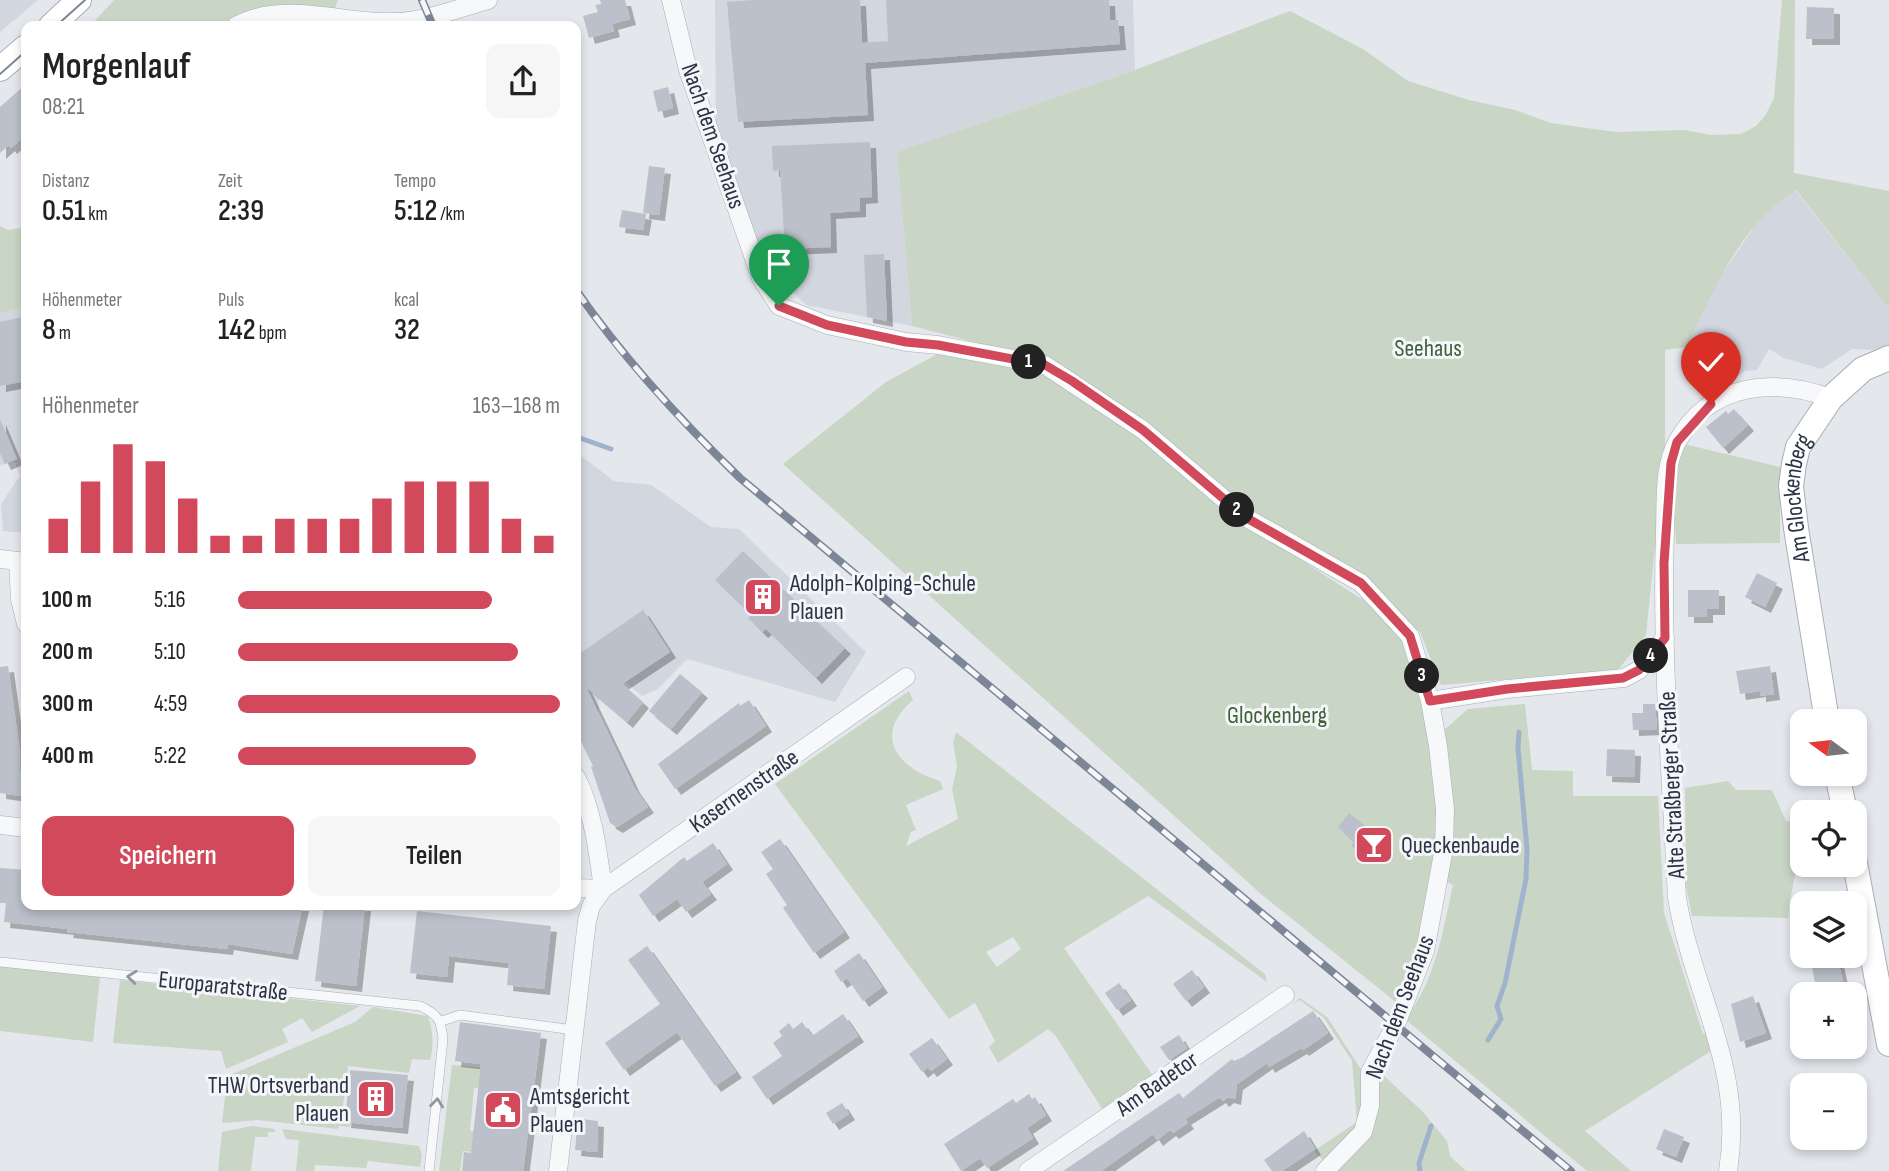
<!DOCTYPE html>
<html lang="de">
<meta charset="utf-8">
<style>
:root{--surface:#fff;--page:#f6f6f6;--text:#222;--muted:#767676;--accent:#d1495b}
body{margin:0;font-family:"Sofia Sans Condensed",sans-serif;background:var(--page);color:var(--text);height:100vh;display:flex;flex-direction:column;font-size:26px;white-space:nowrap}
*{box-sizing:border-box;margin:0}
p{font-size:23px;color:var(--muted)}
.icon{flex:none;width:38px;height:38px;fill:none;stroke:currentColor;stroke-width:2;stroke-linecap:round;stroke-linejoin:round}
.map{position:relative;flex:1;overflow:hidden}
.panel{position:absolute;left:21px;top:21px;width:560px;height:889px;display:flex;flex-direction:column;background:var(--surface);border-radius:14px;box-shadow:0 4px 10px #0003}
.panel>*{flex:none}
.needle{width:46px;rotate:285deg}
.tools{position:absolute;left:1790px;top:709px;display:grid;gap:14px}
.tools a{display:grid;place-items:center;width:77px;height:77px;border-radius:14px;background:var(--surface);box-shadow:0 4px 10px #0003;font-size:35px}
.pin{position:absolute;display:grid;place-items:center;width:60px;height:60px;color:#fff;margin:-72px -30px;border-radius:50% 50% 50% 0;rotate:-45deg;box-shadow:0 0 7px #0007}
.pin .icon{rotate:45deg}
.km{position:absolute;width:35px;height:35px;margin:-18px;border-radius:50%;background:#222;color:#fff;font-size:19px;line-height:35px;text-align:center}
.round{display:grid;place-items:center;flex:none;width:74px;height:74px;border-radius:14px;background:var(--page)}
.overview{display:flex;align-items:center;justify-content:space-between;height:119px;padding:0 21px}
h1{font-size:38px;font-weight:600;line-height:52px}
.stats{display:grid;grid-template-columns:repeat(3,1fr);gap:10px;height:119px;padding:7px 21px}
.stats div{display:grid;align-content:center}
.stats b{font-size:30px;font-weight:600}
.stats small{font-size:19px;font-weight:400}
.stats p{font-size:19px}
.chart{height:196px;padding:14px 21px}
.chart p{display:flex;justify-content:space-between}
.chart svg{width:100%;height:126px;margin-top:7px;stroke:var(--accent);stroke-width:6}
.button{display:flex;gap:14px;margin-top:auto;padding:14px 21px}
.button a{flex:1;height:80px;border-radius:14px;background:var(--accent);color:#fff;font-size:28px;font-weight:600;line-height:80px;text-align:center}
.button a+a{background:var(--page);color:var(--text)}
ul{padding:0 21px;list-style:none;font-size:23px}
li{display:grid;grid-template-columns:112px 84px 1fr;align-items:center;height:52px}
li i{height:18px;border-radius:9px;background:var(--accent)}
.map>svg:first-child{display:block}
</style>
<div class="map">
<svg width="1889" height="1171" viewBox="0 0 1889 1171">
<defs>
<filter id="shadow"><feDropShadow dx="6" dy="6" stdDeviation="0" flood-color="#0004"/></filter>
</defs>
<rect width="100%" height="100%" fill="#e4e7ec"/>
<g fill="#d2d6de">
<path d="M0 0H38L0 32Z"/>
<path d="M715 0H1133L1135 70 897 152 912 326 806 305 769 270 716 133Z"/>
<path d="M1795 190 1889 309V345L1873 350 1852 349 1822 369 1784 358 1769 349 1757 370 1745 371 1730 381 1710 380 1689 364 1687 347 1717 282 1765 211Z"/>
<path d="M26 307V533L3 531 1 504 20 476 15 462 0 465V313Z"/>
<path d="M576 374 581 380 576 452 614 481 651 485 711 527 739 529 866 652 835 702 687 659 658 689 642 696 621 678 599 696V711L576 728Z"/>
</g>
<g fill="#c9d6c5" fill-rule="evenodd">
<path d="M114 0H338L333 13 229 26H90Z"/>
<path d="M1782 0H1795L1794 173 1889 191V309L1796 190C1741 223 1713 291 1687 347L1665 350V448L1646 635 1618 670 1441 685 1420 632 1381 597 1254 511 1063 365 912 326 897 152 1135 70 1290 11 1363 49 1408 81 1469 100 1515 110 1551 123 1616 132 1684 130 1711 135 1741 134 1756 126 1765 116 1774 98Z"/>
<path d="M0 226 8 230 26 227V307L0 313Z"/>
<path d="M943 351 1043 371 1134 430 1259 533 1374 607 1407 640 1434 758 1443 814 1411 976 1397 1003 1261 894 783 464 886 382Z"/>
<path d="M1684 444 1780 467V543L1676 544 1673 475Z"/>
<path d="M909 691 913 700C872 735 897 768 940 781L943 789 906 805 916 830 911 832 906 846 958 819 952 789 957 766 953 742 956 732 1265 974 1267 982 1148 896 1064 948 1154 1077 1103 1110 1055 1035 1048 1029 998 1063 989 1047 995 1041 975 1003 949 1019 775 784ZM1013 937 1021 949 997 967 986 952Z"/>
<path d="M1525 704 1532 770 1573 771V796H1658L1664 913 1703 1034 1709 1032 1711 1051 1585 1131 1631 1171H1587L1405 1019C1435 982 1443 931 1453 885L1447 882 1445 870 1442 732 1468 709Z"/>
<path d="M1728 781 1736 790H1772L1786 821H1796C1805 853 1790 886 1788 918L1692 916 1686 886 1685 788Z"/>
<path d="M0 966 100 977 93 1042 0 1031Z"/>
<path d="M120 980 360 1006 312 1032 302 1018 282 1029 288 1042 226 1069 221 1051 113 1043Z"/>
<path d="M1300 998 1327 1017 1366 1077 1361 1126 1324 1161 1314 1151 1357 1122 1352 1061 1324 1018 1300 1000 1292 1005Z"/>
<path d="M373 1007 428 1016C433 1030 434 1046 430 1060L412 1059 409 1073 348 1066 341 1121 351 1123 350 1127 339 1126 338 1129 258 1120 222 1123 227 1080 230 1075 355 1022Z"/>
<path d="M1379 1062 1384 1076 1423 1112 1447 1141 1450 1156 1466 1171H1328L1358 1147Z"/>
<path d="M452 1065 497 1069 494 1089 474 1088 470 1131 490 1133 487 1153 463 1151 460 1171H439Z"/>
<path d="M252 1126 275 1129V1132H268V1137H255L251 1171H218L222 1132Z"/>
<path d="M282 1129 419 1146 422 1155 420 1167 368 1161 366 1168 315 1165 314 1171H296L299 1140 286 1139Z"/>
</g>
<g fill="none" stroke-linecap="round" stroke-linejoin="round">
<g stroke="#9fb4cc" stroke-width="5">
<path d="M580 438 611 449"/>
<path d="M1488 1040 1501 1019 1497 1006 1505 983 1526 879 1527 849 1518 748 1519 732"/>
<path d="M1420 1171 1419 1163 1431 1126"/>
</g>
</g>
<g fill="#bbc0ca" filter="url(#shadow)">
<path d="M600 0H625L630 19 612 24 614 31 589 38 583 16 598 12 595 5 601 4Z"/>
<path d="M755 0H860L862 43 888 41 886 0H1109L1110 20H1118L1120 44 865 63 868 115 738 122 727 2Z"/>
<path d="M1807 7 1834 8V39H1806Z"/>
<path d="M26 84V135L11 148 9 145 0 153V107Z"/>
<path d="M668 87 673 108 658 112 653 91Z"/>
<path d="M870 142 872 197 860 198V211L830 213 831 247 785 249 780 170 773 171 772 146Z"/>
<path d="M649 166 665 168 659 215 643 213Z"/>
<path d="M622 210 646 214 643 230 619 227Z"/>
<path d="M884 254 887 321 867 317 864 255Z"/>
<path d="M26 316V381L0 386V322Z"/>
<path d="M1734 409 1748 425 1723 448 1706 427 1726 411 1728 414Z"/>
<path d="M0 419 17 459 5 464 0 453Z"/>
<path d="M743 551 845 648 816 678 766 629 762 632 748 618 752 615 715 580Z"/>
<path d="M1757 573 1777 583 1765 607 1745 597Z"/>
<path d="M1688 590H1719V609H1707V617H1688Z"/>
<path d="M643 610 670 652 622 684 643 702 627 722 586 687 634 787 648 807 617 827 610 823 591 767 593 766 576 731V656Z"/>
<path d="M8 666 19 745 21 796 0 793V667Z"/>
<path d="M1770 666 1774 694 1760 696V691L1740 694 1736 671Z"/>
<path d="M680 674 702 692 671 729 649 711Z"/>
<path d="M749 700 766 726 675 789 658 764 739 703 740 706Z"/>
<path d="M1643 704H1655L1657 729 1633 730 1632 713H1643Z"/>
<path d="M1607 749 1635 750 1634 777 1606 776Z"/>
<path d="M1349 813 1385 841 1373 857 1368 853 1364 857 1351 846 1354 842 1338 827Z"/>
<path d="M780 839 844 932 814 953 783 908 787 905 766 874 773 869 761 852Z"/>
<path d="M713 843 727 864 702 882 711 894 686 912 677 899 653 916 639 895 684 857 687 861Z"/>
<path d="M0 868 26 870V905H303L292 954 228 944 227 949 67 932 68 929 4 922 6 903H0Z"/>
<path d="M324 905H365L356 986 315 981Z"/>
<path d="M417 911 551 926 544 989 507 985 509 963 449 956 447 977 410 973Z"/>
<path d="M647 946 736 1072 715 1086 677 1032 624 1070 605 1043 660 1004 628 960Z"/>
<path d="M859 953 882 987 863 1001 847 978 841 982 834 971Z"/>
<path d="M1810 956H1837L1843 983 1816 988Z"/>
<path d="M1192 970 1204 987 1186 1001 1173 984Z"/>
<path d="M1119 983 1131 1000 1117 1010 1105 993Z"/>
<path d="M1753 996 1766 1033 1740 1042 1731 1004Z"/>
<path d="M1313 1011 1328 1033 1303 1050 1301 1048 1269 1067 1267 1063 1237 1084 1235 1099 1228 1097 1223 1101 1220 1097 1185 1119 1188 1123 1173 1133 1170 1130 1157 1140 1153 1134 1101 1171H1063L1179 1093 1183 1098 1232 1059 1234 1061 1243 1057Z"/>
<path d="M843 1014 858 1036 767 1099 752 1077 782 1056 773 1043 782 1036 779 1031 789 1023 793 1029 802 1022 812 1036Z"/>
<path d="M460 1022 541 1033 523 1171H462L464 1152 471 1153 481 1064 455 1061Z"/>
<path d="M1179 1035 1187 1048 1169 1060 1160 1047Z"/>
<path d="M932 1038 947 1059 931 1071 928 1067 922 1072 909 1054Z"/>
<path d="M350 1070 408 1075 402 1128 345 1122Z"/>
<path d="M1029 1094 1032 1099 1035 1097 1046 1115 1027 1128 1033 1138 987 1168 980 1158 961 1171 944 1144 1013 1099 1016 1103Z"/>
<path d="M842 1103 849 1114 833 1124 826 1113Z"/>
<path d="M582 1119 598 1121 597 1152 575 1150 577 1129 581 1130Z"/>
<path d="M1664 1129 1684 1137 1676 1157 1656 1149Z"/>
<path d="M1304 1131 1315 1149 1282 1171H1272L1264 1160Z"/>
</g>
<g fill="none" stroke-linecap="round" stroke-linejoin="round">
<g stroke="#a9aeb7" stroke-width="10">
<g id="lane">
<path d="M0 962 420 1006C438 1014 441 1020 443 1039L429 1171"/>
<path d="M442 1021 460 1015 574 1030"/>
</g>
</g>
<g stroke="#a9aeb7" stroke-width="19">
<g id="street">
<path d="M671 0 688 70 761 278 779 306 827 325 906 342 938 345 1045 365 1143 430 1245 517 1361 583 1410 636 1430 701 1438 746 1445 809 1444 848 1425 951 1397 1022 1370 1072V1106L1363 1132 1325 1171"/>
<path d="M236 26C283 0 344 24 394 22 427 21 456 9 488 0"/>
<path d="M0 559 26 562"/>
<path d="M18 562 20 599 26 624"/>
<path d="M1430 701 1507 689 1624 678 1639 670 1665 638"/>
<path d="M0 825 26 828"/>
<path d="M576 888 603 889 906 677"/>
<path d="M558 1171 587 921 591 906 603 889C598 852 593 810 576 777"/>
<path d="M1028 1171 1285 995"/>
<path d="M1728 1171C1745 1068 1693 994 1677 898 1671 776 1661 653 1665 531 1666 503 1663 468 1677 442 1710 382 1774 378 1831 398"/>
</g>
</g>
<g stroke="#a9aeb7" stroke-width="26">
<g id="secondary">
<path d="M51 26 79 0"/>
<path d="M0 69 26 47"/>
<path id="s1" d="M1827 721 1796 528 1791 486 1794 464 1798 447 1831 398 1863 369 1889 358"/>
<path d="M1837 774 1845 812"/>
<path d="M1855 863 1889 1044"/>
</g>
</g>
<use href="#lane" stroke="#f7f8fa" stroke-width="9"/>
<use href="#street" stroke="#f7f8fa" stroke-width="18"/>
<use href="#secondary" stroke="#fff" stroke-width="24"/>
<g stroke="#7d8696" stroke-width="2">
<path d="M56 26 85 0"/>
<path d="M0 74 26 51"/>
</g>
<g stroke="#7d8696" stroke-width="8">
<g id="rail">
<path d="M422 0 433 26"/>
<path d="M576 290C624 359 679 419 740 478L1571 1171"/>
</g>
</g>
<use href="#rail" stroke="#f4f6f9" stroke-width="5" stroke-dasharray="16" stroke-linecap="butt"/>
</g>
<defs><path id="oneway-chevron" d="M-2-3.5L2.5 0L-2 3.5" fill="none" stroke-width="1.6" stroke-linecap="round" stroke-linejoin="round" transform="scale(1.75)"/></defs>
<g stroke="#9196a0">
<use href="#oneway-chevron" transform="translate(132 977) rotate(-174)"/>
<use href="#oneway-chevron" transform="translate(437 1103) rotate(-84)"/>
</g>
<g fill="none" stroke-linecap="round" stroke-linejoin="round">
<g stroke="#fff" stroke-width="14">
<path id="route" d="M779 306 827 325 906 342 938 345 1045 365 1072 381 1143 430 1245 517 1361 583 1410 636 1430 701 1507 689 1623 678 1639 670 1665 638 1664 563 1671 463 1677 442 1711 404"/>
</g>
<use href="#route" stroke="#d1495b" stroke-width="9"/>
</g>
<defs>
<g id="building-square" transform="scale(2.0125)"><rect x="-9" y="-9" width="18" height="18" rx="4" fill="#d1495b" stroke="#f4f6f9"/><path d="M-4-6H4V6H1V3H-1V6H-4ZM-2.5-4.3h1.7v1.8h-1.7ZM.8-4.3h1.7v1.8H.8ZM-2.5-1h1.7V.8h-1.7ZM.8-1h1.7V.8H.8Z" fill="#fff"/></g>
<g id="bar-square" transform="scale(2.0125)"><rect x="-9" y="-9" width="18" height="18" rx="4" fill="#d1495b" stroke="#f4f6f9"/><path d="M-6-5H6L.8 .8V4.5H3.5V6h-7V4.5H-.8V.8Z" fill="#fff"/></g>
<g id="civic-square" transform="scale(2.0125)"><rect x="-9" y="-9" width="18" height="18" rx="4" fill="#d1495b" stroke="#f4f6f9"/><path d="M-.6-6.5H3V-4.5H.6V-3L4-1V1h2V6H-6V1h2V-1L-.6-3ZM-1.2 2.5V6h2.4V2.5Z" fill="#fff"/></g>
</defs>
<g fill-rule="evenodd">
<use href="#building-square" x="763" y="597"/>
<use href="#bar-square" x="1374" y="845"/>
<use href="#building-square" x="376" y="1099"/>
<use href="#civic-square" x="503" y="1110"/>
</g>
<g text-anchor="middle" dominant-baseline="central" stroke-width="6" stroke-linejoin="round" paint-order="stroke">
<g font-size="24" fill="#2b3445" stroke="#f4f6f9">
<text transform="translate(713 136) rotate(71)">Nach dem Seehaus</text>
<text stroke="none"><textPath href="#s1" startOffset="226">Am Glockenberg</textPath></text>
<text transform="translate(1672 785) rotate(-93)">Alte Straßberger Straße</text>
<text transform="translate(744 791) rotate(-35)">Kasernenstraße</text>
<text transform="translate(223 986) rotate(6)">Europaratstraße</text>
<text transform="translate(1400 1007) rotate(-69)">Nach dem Seehaus</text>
<text transform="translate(1157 1084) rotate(-35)">Am Badetor</text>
</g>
<g font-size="24" fill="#3f6138" stroke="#f4f6f9">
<text x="1428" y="348">Seehaus</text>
<text x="1277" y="715">Glockenberg</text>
</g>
<g font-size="24" fill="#2b3445" stroke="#f4f6f9" text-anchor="start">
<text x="790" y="583">Adolph-Kolping-Schule<tspan x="790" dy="28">Plauen</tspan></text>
<text x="1401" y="845">Queckenbaude</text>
<text x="349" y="1085" text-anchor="end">THW Ortsverband<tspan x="349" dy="28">Plauen</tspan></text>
<text x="530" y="1096">Amtsgericht<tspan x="530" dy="28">Plauen</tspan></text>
</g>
</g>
</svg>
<div class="tools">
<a><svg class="needle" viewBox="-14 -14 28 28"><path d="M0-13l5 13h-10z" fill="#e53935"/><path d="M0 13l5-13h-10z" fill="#767676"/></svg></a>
<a><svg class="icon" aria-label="locate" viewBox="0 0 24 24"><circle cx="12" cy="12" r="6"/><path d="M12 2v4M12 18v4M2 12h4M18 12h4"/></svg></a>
<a><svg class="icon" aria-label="layers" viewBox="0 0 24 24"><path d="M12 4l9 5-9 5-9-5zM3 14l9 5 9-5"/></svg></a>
<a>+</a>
<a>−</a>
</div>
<div class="pin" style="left:779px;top:306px;background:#1e9e55"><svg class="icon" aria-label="arrive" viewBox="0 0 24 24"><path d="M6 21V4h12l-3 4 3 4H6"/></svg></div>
<div class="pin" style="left:1711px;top:404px;background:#d93025"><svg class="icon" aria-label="check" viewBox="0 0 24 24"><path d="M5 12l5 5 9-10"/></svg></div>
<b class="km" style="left:1029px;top:362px">1</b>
<b class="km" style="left:1237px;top:510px">2</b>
<b class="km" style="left:1422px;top:676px">3</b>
<b class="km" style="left:1651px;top:656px">4</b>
<section class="panel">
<div class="overview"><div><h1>Morgenlauf</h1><p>08:21</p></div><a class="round"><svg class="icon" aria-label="share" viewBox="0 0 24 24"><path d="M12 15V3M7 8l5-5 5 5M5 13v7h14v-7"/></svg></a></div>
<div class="stats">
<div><p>Distanz</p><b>0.51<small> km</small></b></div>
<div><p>Zeit</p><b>2:39</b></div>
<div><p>Tempo</p><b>5:12<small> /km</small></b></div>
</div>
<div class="stats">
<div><p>Höhenmeter</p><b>8<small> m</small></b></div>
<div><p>Puls</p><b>142<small> bpm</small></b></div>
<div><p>kcal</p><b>32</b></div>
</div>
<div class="chart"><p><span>Höhenmeter</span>163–168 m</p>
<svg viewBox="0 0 160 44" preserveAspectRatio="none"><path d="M5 44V32M15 44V19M25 44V6M35 44V12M45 44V25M55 44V38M65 44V38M75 44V32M85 44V32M95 44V32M105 44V25M115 44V19M125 44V19M135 44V19M145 44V32M155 44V38"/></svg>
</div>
<ul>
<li><b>100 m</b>5:16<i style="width:79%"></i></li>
<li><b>200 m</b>5:10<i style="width:87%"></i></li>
<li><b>300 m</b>4:59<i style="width:100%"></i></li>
<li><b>400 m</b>5:22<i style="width:74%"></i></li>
</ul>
<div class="button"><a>Speichern</a><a>Teilen</a></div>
</section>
</div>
